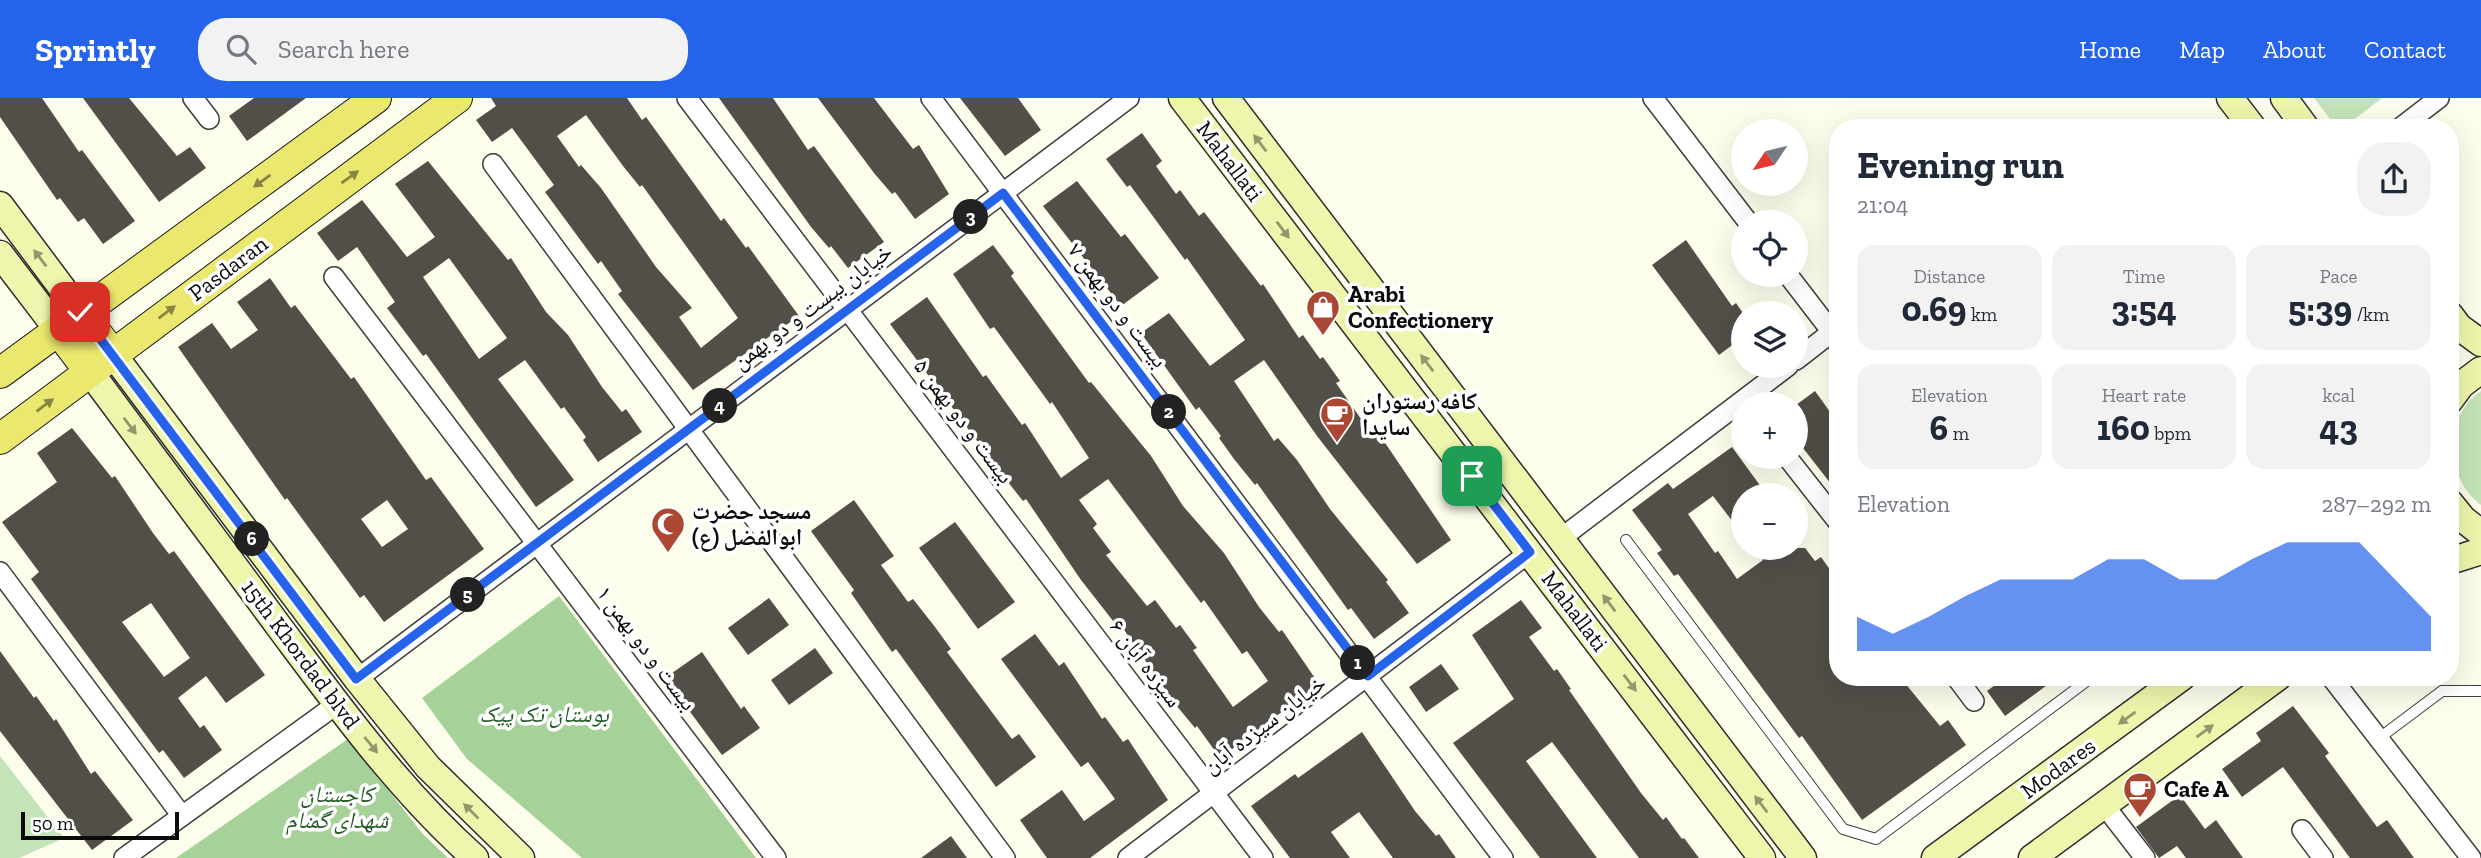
<!DOCTYPE html>
<meta charset="utf-8">
<style>
:root{--surface:#fff;--page:#f2f2f3;--text:#1f2937;--muted:#747a83;--accent:#2563eb}
body{margin:0;font-family:"Zilla Slab","Noto Naskh Arabic",serif;background:var(--page);color:var(--text);height:100vh;display:flex;flex-direction:column;font-size:26px;white-space:nowrap}
*{box-sizing:border-box;margin:0}
p{font-size:23px;color:var(--muted)}
.icon{flex:none;width:38px;height:38px;fill:none;stroke:currentColor;stroke-width:2;stroke-linecap:round;stroke-linejoin:round}
.map{position:relative;flex:1;overflow:hidden}
.details{position:absolute;left:1829px;top:21px;width:630px;height:567px;display:flex;flex-direction:column;background:var(--surface);border-radius:28px;box-shadow:0 7px 28px #0002}
.details>*{flex:none}
.needle{width:46px;rotate:235deg}
.controls{position:absolute;left:1731px;top:21px;display:grid;gap:14px}
.controls a{display:grid;place-items:center;width:77px;height:77px;border-radius:50%;background:var(--surface);box-shadow:0 7px 28px #0002;font-size:35px}
.scale{position:absolute;left:21px;bottom:18px;width:158px;box-sizing:border-box;padding-left:7px;border:4px solid #0b0b0b;border-top:0;font-size:19px;line-height:24px;white-space:nowrap;color:#0b0b0b;-webkit-text-stroke:5px #fff;paint-order:stroke}
.pin{position:absolute;display:grid;place-items:center;width:60px;height:60px;color:#fff;margin:-30px;border-radius:14px;box-shadow:0 4px 10px #0006}
.km{position:absolute;width:35px;height:35px;margin:-18px;border-radius:50%;background:#222;color:#fff;font-size:19px;line-height:35px;text-align:center}
.round{display:grid;place-items:center;flex:none;width:74px;height:74px;border-radius:28px;background:var(--page)}
.summary{display:flex;align-items:center;justify-content:space-between;height:119px;padding:0 28px}
h1{font-size:38px;font-weight:700;line-height:52px}
.stats{display:grid;grid-template-columns:repeat(3,1fr);gap:10px;height:119px;padding:7px 28px}
.stats div{display:grid;align-content:center;border-radius:18px;background:var(--page);text-align:center}
.stats b{font-size:35px;font-weight:700}
.stats small{font-size:19px;font-weight:400}
.stats p{font-size:19px}
.chart{height:196px;padding:14px 28px}
.chart p{display:flex;justify-content:space-between}
.chart svg{width:100%;height:126px;margin-top:7px;fill:var(--accent);opacity:.7}
header{display:flex;align-items:center;gap:42px;box-sizing:border-box;height:98px;padding:0 35px;background:var(--accent);color:#fff}
header strong{font-size:33px}
nav{display:flex;gap:38px;margin-inline-start:auto;font-size:24px}
.search{width:490px;height:63px;background:var(--page);display:flex;align-items:center;gap:18px;box-sizing:border-box;padding:0 24px;border-radius:28px;color:var(--muted);font-size:26px}
.map>svg:first-child{display:block}
</style>
<header>
<strong>Sprintly</strong>
<div class="search"><svg class="icon" aria-label="search" viewBox="0 0 24 24"><circle cx="10" cy="10" r="6"/><path d="M15 15l6 6"/></svg>Search here</div>
<nav><a>Home</a><a>Map</a><a>About</a><a>Contact</a></nav>
</header>
<div class="map">
<svg width="2481" height="760" viewBox="0 0 2481 760">
<rect width="100%" height="100%" fill="#fcfdeb"/>
<g fill="#c5e3b9">
<path d="M2314 0H2382L2343 30H2337Z"/>
<path d="M2481 293V407C2445 381 2443 318 2481 293Z"/>
<path d="M0 658 64 740 19 760H0Z"/>
</g>
<g fill="#a6d29a">
<path d="M559 498 756 760H582L467 661 422 600Z"/>
<path d="M348 641 422 735 448 760H176Z"/>
</g>
<g fill="#524f49" fill-rule="evenodd">
<path d="M0 0H42L79 54 82 52 135 123 103 146 84 120 78 124 60 100 57 102 0 19Z"/>
<path d="M83 0H129L177 58 190 49 206 70 159 104Z"/>
<path d="M254 0H306L247 43 229 18Z"/>
<path d="M491 0H627L642 22 646 19 721 123 724 120 746 150 748 148 799 218 693 292 618 196 622 193 601 163 598 166 545 94 554 87 512 30 492 44 476 22 496 8ZM586 17 623 68 640 89 642 87 738 220 701 250 679 219 692 210 656 169 601 90 581 67 579 69 557 38Z"/>
<path d="M719 0H773L808 52 814 48 884 144 848 170 831 148 829 150 811 129Z"/>
<path d="M818 0H874L913 51 919 47 949 96 915 121 895 94 892 96 874 75Z"/>
<path d="M960 0H1018L1041 32 1005 58Z"/>
<path d="M1142 35 1162 63 1156 68 1176 96 1180 92 1199 118 1204 114 1261 188 1263 186 1299 240 1303 237 1320 261 1323 259 1340 283 1336 285 1354 311 1374 339 1379 336 1451 442 1417 466 1317 338 1264 262 1234 283 1274 343 1278 340 1297 362 1330 411 1388 482 1386 484 1409 515 1374 541 1351 510 1348 512 1257 385 1255 387 1234 361 1219 340 1221 338 1199 309 1196 312 1141 235 1169 215 1210 268 1245 242 1187 160 1185 162 1130 87 1127 89 1106 61Z"/>
<path d="M428 63 508 162 511 160 546 214 568 237 602 289 622 314 626 311 642 334 598 364 583 342 586 339 564 309 561 311 525 262 498 281 574 382 536 409 426 256 423 258 387 210 395 204 357 149 338 163 317 135 362 102 407 159 435 139 395 86ZM449 160 507 240 479 261 423 179Z"/>
<path d="M1077 83 1121 139 1125 136 1159 180 1121 208 1043 108Z"/>
<path d="M1686 142 1732 208 1736 205 1743 215V239L1719 257 1652 167Z"/>
<path d="M993 147 1014 175 1011 178 1089 285 1091 284 1151 358 1183 408 1224 455 1259 509 1279 534 1282 532 1319 586 1220 660 1197 628 1195 630 1176 607 1120 526 1117 528 1081 482 1026 401 1023 403 1004 379 890 226 927 199 983 279 986 277 1022 327 1025 325 1061 380 1089 360 1052 304 1050 306 994 229 990 231 953 176ZM1108 381 1201 505 1204 502 1242 556 1247 553 1268 583 1233 609 1193 552 1197 550 1180 527 1176 530 1155 502 1147 508 1106 457 1111 454 1093 430 1097 426 1079 402Z"/>
<path d="M270 180 291 210 295 207 351 281 354 279 426 382 431 379 484 451 384 524 364 497 360 500 287 400 285 402 178 249 212 225 231 251 258 232 237 204ZM387 402 408 431 382 449 361 421Z"/>
<path d="M1815 293 1838 325V395L1796 341V307Z"/>
<path d="M72 330 112 380 115 378 153 435 169 456 174 453 265 577 226 605 206 578 178 600 200 630 204 627 222 652 184 680 163 652 159 655 50 507 31 481 39 474 2 424 57 384 37 355ZM151 505 190 560 164 579 122 524Z"/>
<path d="M1732 349 1767 397H1743V437L1713 398 1688 416 1715 455 1718 453 1737 481 1763 462 1755 450H1805L1815 463 1821 459 1838 483V579H1900L1940 628 1948 622 1966 647 1862 722 1802 638 1799 640 1678 476 1674 478 1657 455 1662 452 1632 412 1668 385 1673 391Z"/>
<path d="M854 402 894 458 881 467 908 504 913 501 935 529 951 551 947 554 1012 641 1019 636 1036 659 996 689 896 551 892 554 851 495 854 492 811 433Z"/>
<path d="M955 424 1015 504 978 531 919 450Z"/>
<path d="M769 500 789 527 748 557 728 530Z"/>
<path d="M1521 502 1542 530 1529 539 1554 573 1557 571 1571 591 1569 592 1641 695 1663 722 1666 719 1682 741 1684 740 1699 760H1639L1552 644 1526 663 1597 760H1540L1453 645 1514 601 1472 537Z"/>
<path d="M1035 536 1059 568 1064 564 1102 621 1105 619 1123 644 1128 641 1168 702 1090 760H1047L1020 722 1062 692 1084 723 1115 701 1088 664 1081 669 1001 561Z"/>
<path d="M815 550 833 575 789 607 771 582Z"/>
<path d="M0 553 34 600 36 598 54 623 56 621 91 676 95 673 133 722 92 752 0 633Z"/>
<path d="M702 554 741 611 744 608 760 630 722 657 665 580Z"/>
<path d="M1441 566 1459 591 1426 614 1409 589Z"/>
<path d="M2006 579H2058L2005 618 1987 593Z"/>
<path d="M2293 608 2329 655 2325 658 2377 729 2387 722 2414 760H2350L2283 669 2242 699 2222 671 2261 643 2256 635Z"/>
<path d="M1362 634 1415 713 1436 738 1439 736 1456 760H1393L1359 714 1331 734 1350 760H1290L1251 708 1295 676 1298 680Z"/>
<path d="M2180 697 2205 731 2216 722 2243 760H2186L2177 748 2159 760 2136 729Z"/>
<path d="M951 738 967 760H921Z"/>
</g>
<g fill="none" stroke-linecap="round" stroke-linejoin="round">
<g stroke="#3e3e3e" stroke-width="12">
<g id="lane">
<path d="M1626 442 1843 731 1876 741 2092 579"/>
<path d="M2378 641 2442 593H2481"/>
</g>
</g>
<g stroke="#3e3e3e" stroke-width="22">
<g id="street">
<path d="M193 0 209 21"/>
<path d="M687 0 1263 760"/>
<path d="M931 0 1503 760"/>
<path d="M1653 0 1748 124"/>
<path d="M2400 30 2439 0"/>
<path d="M493 66 1005 760"/>
<path d="M1788 177 1838 242"/>
<path d="M334 179 776 760"/>
<path d="M1796 262 1832 234"/>
<path d="M1787 359 1838 424"/>
<path d="M1560 441 1788 268"/>
<path d="M0 474 182 718"/>
<path d="M1956 579 1974 603"/>
<path d="M2331 579 2471 760"/>
<path d="M357 581 1129 0"/>
<path d="M2104 707 2145 760"/>
<path d="M2302 732 2323 760"/>
<path d="M124 760 337 606"/>
<path d="M1128 760 1530 454"/>
</g>
</g>
<g stroke="#2d2d2d" stroke-width="29">
<g id="secondary">
<path d="M1182 0 1762 760"/>
<path d="M1226 0 1803 760"/>
<path d="M2230 0 2253 30"/>
<path d="M2284 0 2306 30"/>
<path d="M0 107 80 214"/>
<path d="M0 156 58 232"/>
<path d="M2450 217 2459 229 2481 245"/>
<path d="M112 255 357 581 428 669 521 760"/>
<path d="M90 274C154 360 219 447 283 534 342 613 401 694 475 760"/>
<path d="M2450 302 2461 287 2481 272"/>
<path d="M2450 405 2463 421 2481 435"/>
<path d="M2450 463 2481 453"/>
<path d="M1935 760 2182 579"/>
<path d="M2032 760 2278 579"/>
</g>
</g>
<g stroke="#1c1c1c" stroke-width="32">
<g id="primary">
<path d="M80 214 112 255"/>
<path d="M58 232 90 274"/>
<path d="M0 275 376 0"/>
<path d="M0 341 457 0"/>
</g>
</g>
<use href="#lane" stroke="#fff" stroke-width="10"/>
<use href="#street" stroke="#fff" stroke-width="19"/>
<use href="#secondary" stroke="#eef6ad" stroke-width="26"/>
<use href="#primary" stroke="#eae86e" stroke-width="30"/>
</g>
<defs><path id="oneway-solid" d="M-6-.8H1V-3.2L6.5 0L1 3.2V.8H-6Z" transform="scale(1.75)"/></defs>
<g fill="#93986c">
<use href="#oneway-solid" transform="translate(1260 45) rotate(-127)"/>
<use href="#oneway-solid" transform="translate(1283 132) rotate(53)"/>
<use href="#oneway-solid" transform="translate(40 160) rotate(-127)"/>
<use href="#oneway-solid" transform="translate(1427 265) rotate(-127)"/>
<use href="#oneway-solid" transform="translate(130 328) rotate(53)"/>
<use href="#oneway-solid" transform="translate(1609 505) rotate(-127)"/>
<use href="#oneway-solid" transform="translate(1630 585) rotate(53)"/>
<use href="#oneway-solid" transform="translate(2127 620) rotate(144)"/>
<use href="#oneway-solid" transform="translate(2205 633) rotate(-36)"/>
<use href="#oneway-solid" transform="translate(371 647) rotate(51)"/>
<use href="#oneway-solid" transform="translate(1761 706) rotate(-127)"/>
<use href="#oneway-solid" transform="translate(471 713) rotate(-135)"/>
</g>
<g fill="#868541">
<use href="#oneway-solid" transform="translate(350 79) rotate(-36)"/>
<use href="#oneway-solid" transform="translate(262 83) rotate(144)"/>
<use href="#oneway-solid" transform="translate(167 214) rotate(-37)"/>
<use href="#oneway-solid" transform="translate(45 307) rotate(-37)"/>
</g>
<g fill="none" stroke-linecap="round" stroke-linejoin="round">
<g stroke="#fff" stroke-width="14">
<path id="route" d="M80 214 356 581 1003 95 1368 578 1530 454 1472 378"/>
</g>
<use href="#route" stroke="#2563eb" stroke-width="9"/>
</g>
<defs>
<g id="shop-pin" transform="scale(1.75)"><path d="M0 17L-7.5 6A9.5 9.5 0 1 1 7.5 6Z" fill="#ab4833" stroke="#fff"/><path d="M-5-2.5h2.3a2.7 3.5 0 0 1 5.4 0H5L5.5 6h-11ZM-1.5-2.5h3a1.5 2.3 0 0 0-3 0Z" fill="#fff"/></g>
<g id="cafe-pin" transform="scale(1.75)"><path d="M0 17L-7.5 6A9.5 9.5 0 1 1 7.5 6Z" fill="#ab4833" stroke="#fff"/><path d="M-5.5-4.5H6V0H3Q3 3.5 0 3.5H-2.5Q-5.5 3.5-5.5 0ZM3-3.2v2h1.7v-2ZM-6 4.5H4V6H-6Z" fill="#fff"/></g>
<g id="mosque-pin" transform="scale(1.75)"><path d="M0 17L-7.5 6A9.5 9.5 0 1 1 7.5 6Z" fill="#ab4833" stroke="#fff"/><path d="M3.5-4.9A6 6 0 1 0 3.5 4.9A5 5 0 1 1 3.5-4.9Z" fill="#fff"/></g>
</defs>
<g fill-rule="evenodd">
<use href="#shop-pin" x="1323" y="209"/>
<use href="#cafe-pin" x="1337" y="316"/>
<use href="#mosque-pin" x="668" y="426"/>
<use href="#cafe-pin" x="2140" y="691"/>
</g>
<g text-anchor="middle" dominant-baseline="central" stroke-width="7" stroke-linejoin="round" paint-order="stroke">
<g font-size="23" fill="#0b0b0b" stroke="#fff">
<text transform="translate(1230 63) rotate(53)">Mahallati</text>
<text transform="translate(228 170) rotate(-37)">Pasdaran</text>
<text transform="translate(1118 207) rotate(53)">بیست و دو بهمن ۷</text>
<text transform="translate(812 208) rotate(-37)">خیابان بیست و دو بهمن</text>
<text transform="translate(964 323) rotate(53)">بیست و دو بهمن ۵</text>
<text transform="translate(1575 513) rotate(53)">Mahallati</text>
<text transform="translate(647 550) rotate(53)">بیست و دو بهمن ۱</text>
<text transform="translate(301 556) rotate(53)">15th Khordad blvd</text>
<text transform="translate(1146 565) rotate(53)">سیزده آبان ۶</text>
<text transform="translate(1264 626) rotate(-37)">خیابان سیزده آبان</text>
<text transform="translate(2058 670) rotate(-36)">Modares</text>
</g>
<g font-size="23" font-weight="bold" fill="#0b0b0b" stroke="#fff" text-anchor="start">
<text x="1348" y="196">Arabi<tspan x="1348" dy="26">Confectionery</tspan></text>
<text x="1362" y="303">کافه رستوران<tspan x="1362" dy="26">سایدا</tspan></text>
<text x="692" y="413">مسجد حضرت<tspan x="692" dy="26">ابوالفضل (ع)</tspan></text>
<text x="2164" y="691">Cafe A</text>
</g>
<g font-size="23" font-style="italic" fill="#235b24" stroke="#fff">
<text x="544" y="616">بوستان تک پیک</text>
<text x="337" y="696">کاجستان<tspan x="337" dy="26">شهدای گمنام</tspan></text>
</g>
</g>
</svg>
<div class="controls">
<a><svg class="needle" viewBox="-14 -14 28 28"><path d="M0-13l5 13h-10z" fill="#e53935"/><path d="M0 13l5-13h-10z" fill="#747a83"/></svg></a>
<a><svg class="icon" aria-label="locate" viewBox="0 0 24 24"><circle cx="12" cy="12" r="6"/><path d="M12 2v4M12 18v4M2 12h4M18 12h4"/></svg></a>
<a><svg class="icon" aria-label="layers" viewBox="0 0 24 24"><path d="M12 4l9 5-9 5-9-5zM3 14l9 5 9-5"/></svg></a>
<a>+</a>
<a>−</a>
</div>
<div class="scale">50 m</div>
<div class="pin" style="left:1472px;top:378px;background:#1e9e55"><svg class="icon" aria-label="arrive" viewBox="0 0 24 24"><path d="M6 21V4h12l-3 4 3 4H6"/></svg></div>
<div class="pin" style="left:80px;top:214px;background:#d93025"><svg class="icon" aria-label="check" viewBox="0 0 24 24"><path d="M5 12l5 5 9-10"/></svg></div>
<b class="km" style="left:1358px;top:565px">1</b>
<b class="km" style="left:1169px;top:314px">2</b>
<b class="km" style="left:971px;top:119px">3</b>
<b class="km" style="left:720px;top:308px">4</b>
<b class="km" style="left:468px;top:497px">5</b>
<b class="km" style="left:252px;top:441px">6</b>
<section class="details">
<div class="summary"><div><h1>Evening run</h1><p>21:04</p></div><a class="round"><svg class="icon" aria-label="share" viewBox="0 0 24 24"><path d="M12 15V3M7 8l5-5 5 5M5 13v7h14v-7"/></svg></a></div>
<div class="stats">
<div><p>Distance</p><b>0.69<small> km</small></b></div>
<div><p>Time</p><b>3:54</b></div>
<div><p>Pace</p><b>5:39<small> /km</small></b></div>
</div>
<div class="stats">
<div><p>Elevation</p><b>6<small> m</small></b></div>
<div><p>Heart rate</p><b>160<small> bpm</small></b></div>
<div><p>kcal</p><b>43</b></div>
</div>
<div class="chart"><p><span>Elevation</span>287–292 m</p>
<svg viewBox="0 0 160 44" preserveAspectRatio="none"><path d="M0 44V32L10 38L20 32L30 25L40 19L50 19L60 19L70 12L80 12L90 19L100 19L110 12L120 6L130 6L140 6L150 19L160 32V44z"/></svg>
</div>
</section>
</div>
